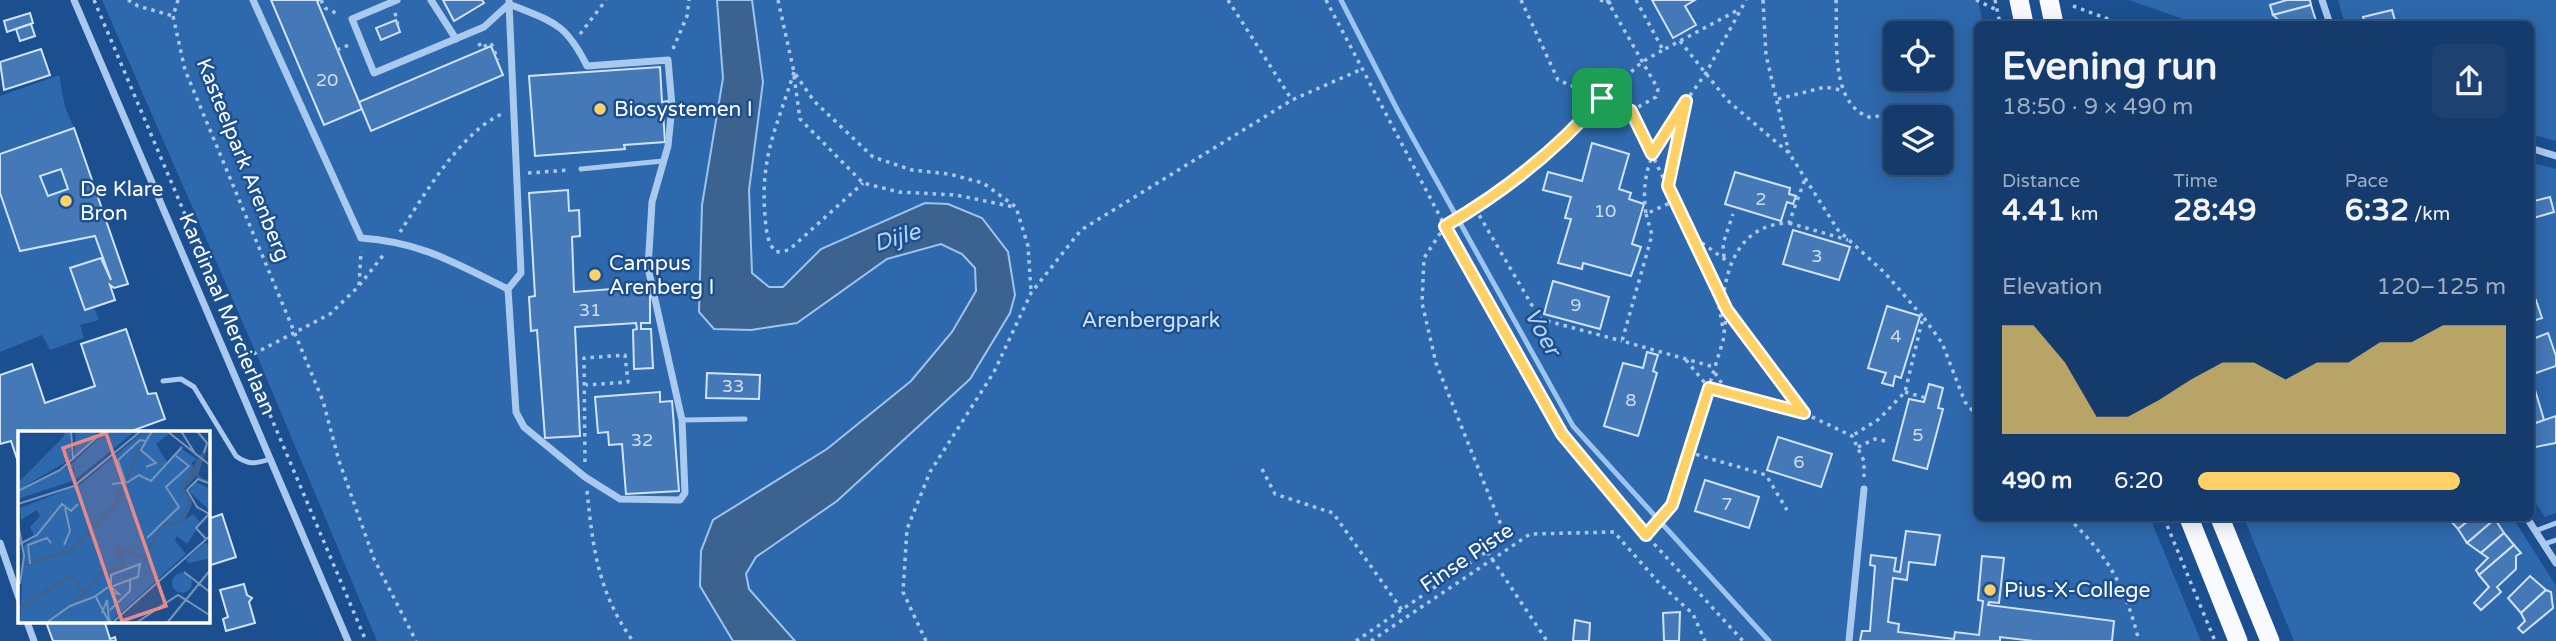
<!DOCTYPE html>
<meta charset="utf-8">
<style>
:root{--surface:#143b6b;--page:#1d4271;--text:#f1f3f6;--muted:#9dadc1;--line:#33557e;--accent:#ffd166}
body{margin:0;font-family:"Varela Round",sans-serif;background:var(--page);color:var(--text);height:100vh;display:flex;flex-direction:column;font-size:26px;white-space:nowrap}
*{box-sizing:border-box;margin:0}
p{font-size:23px;color:var(--muted)}
.icon{flex:none;width:38px;height:38px;fill:none;stroke:currentColor;stroke-width:2;stroke-linecap:round;stroke-linejoin:round}
.map{position:relative;flex:1;overflow:hidden}
.sheet{position:absolute;left:1974px;top:21px;width:560px;height:500px;display:flex;flex-direction:column;background:var(--surface);border-radius:10px;box-shadow:0 4px 18px #0003,0 0 0 2px var(--line)}
.sheet>*{flex:none}
.fabs{position:absolute;left:1883px;top:21px;display:grid;gap:14px}
.fabs a{display:grid;place-items:center;width:70px;height:70px;border-radius:10px;background:var(--surface);box-shadow:0 4px 18px #0003,0 0 0 2px var(--line);font-size:35px}
.pin{position:absolute;display:grid;place-items:center;width:60px;height:60px;color:#fff;margin:-30px;border-radius:14px;box-shadow:0 4px 10px #0006}
.round{display:grid;place-items:center;flex:none;width:74px;height:74px;border-radius:10px;background:var(--page)}
.headline{display:flex;align-items:center;justify-content:space-between;height:119px;padding:0 28px}
h1{font-size:38px;font-weight:700;line-height:52px}
.metrics{display:grid;grid-template-columns:repeat(3,1fr);gap:10px;height:119px;padding:7px 28px}
.metrics div{display:grid;align-content:center}
.metrics b{font-size:30px;font-weight:700}
.metrics small{font-size:19px;font-weight:400}
.metrics p{font-size:19px}
.chart{height:196px;padding:14px 28px}
.chart p{display:flex;justify-content:space-between}
.chart svg{width:100%;height:126px;margin-top:7px;fill:var(--accent);opacity:.7}
ul{padding:0 28px;list-style:none;font-size:23px}
li{display:grid;grid-template-columns:112px 84px 1fr;align-items:center;height:52px}
li i{height:18px;border-radius:9px;background:var(--accent)}
.map>svg:first-child{display:block}
</style>
<div class="map">
<svg width="2556" height="641" viewBox="0 0 2556 641">
<rect width="100%" height="100%" fill="#1b4f8f"/>
<g fill="#2e69ad" fill-rule="evenodd">
<path d="M102 0H1978L1983 24H1978V518H2150L2201 641H377L256 353ZM1895 33H1941V79H1895ZM1895 117H1941V163H1895Z"/>
<path d="M2129 0H2310L2317 24H2197Z"/>
<path d="M2338 0H2556V141L2531 134 2530 24H2345Z"/>
<path d="M59 75 65 107 74 128 0 154V96Z"/>
<path d="M2530 162 2556 169V513L2545 517 2530 495Z"/>
<path d="M61 169 68 189 48 196 40 176Z"/>
<path d="M0 193 20 251 95 236 103 256 70 268 84 310 94 307 99 320 80 325 84 338 50 350 42 335 0 352Z"/>
<path d="M2244 518H2513L2556 586V641H2294Z"/>
</g>
<path fill="#3c6290" stroke="#9cc4f0" stroke-width="2" d="M717 0H752L763 82 749 190 752 273 769 287H783L821 249 925 203 948 204 982 218 1008 252 1015 295 1010 313 970 379 837 501 756 557 746 574 749 589 795 641H733L700 586 701 551 713 520 827 449 911 381 952 332 976 291 975 268 962 254 941 244 887 259 797 323 751 330 714 329 699 312 702 205 723 78Z"/>
<g fill="none" stroke-linecap="round" stroke-linejoin="round">
<path stroke="#9cc4f0" stroke-width="5" d="M1341 0 1399 113 1573 426 1769 641"/>
</g>
<g fill="#4478b7" stroke="#cfe3fa" stroke-width="2" fill-rule="evenodd">
<path d="M271 0H320L317 1 362 109 324 125Z"/>
<path d="M443 0H482L484 3 454 21Z"/>
<path d="M1652 0H1695L1685 6 1696 25 1673 38Z"/>
<path d="M2287 0H2310L2311 5 2273 15 2270 5Z"/>
<path d="M2311 5 2317 24H2283L2273 15Z"/>
<path d="M2392 10 2396 24H2365L2363 17Z"/>
<path d="M30 13 33 23 7 32 4 21Z"/>
<path d="M396 20 400 32 381 40 376 28Z"/>
<path d="M31 24 35 36 20 41 16 29Z"/>
<path d="M491 46 503 75 371 131 359 102Z"/>
<path d="M41 49 50 75 4 90 0 62Z"/>
<path d="M660 67 662 102 668 101V106L669 112H663L665 142 624 145 625 149 535 156 529 76Z"/>
<path d="M74 128 128 284 114 288 110 285 115 300 85 310 70 268 101 258 111 280 95 236 20 251 0 193V154ZM61 169 68 189 48 196 40 176Z"/>
<path d="M1592 143 1629 154 1619 189 1631 193 1629 199 1644 204 1632 244 1641 247 1631 276 1583 263 1582 269 1558 263 1571 219 1565 218 1571 197 1543 190 1548 172 1582 181Z"/>
<path d="M1735 172 1790 188 1789 194 1796 196 1793 204 1787 202 1781 221 1725 204Z"/>
<path d="M568 190 569 211 579 210 580 236 572 237 574 292 650 286V323H641V329H651L653 368 634 369 633 330 637 329 636 323 575 327 580 436 545 438 537 330 531 331 529 297 535 296 529 193Z"/>
<path d="M2550 197 2554 212 2530 219V202Z"/>
<path d="M1793 230 1850 247 1839 280 1783 264Z"/>
<path d="M1553 281 1609 297 1600 329 1544 314Z"/>
<path d="M2536 300 2542 318 2530 322V301Z"/>
<path d="M1887 306 1920 316 1901 378 1895 376 1893 386 1882 383 1886 373 1868 368Z"/>
<path d="M126 329 148 394 156 393 165 419 126 433H19V465L11 441 0 444V375L32 364 45 403 95 386 81 344Z"/>
<path d="M2548 333 2556 356V366L2530 375V340Z"/>
<path d="M1647 352 1658 355 1653 371 1657 373 1638 436 1604 426 1623 363 1643 368Z"/>
<path d="M707 373 760 375 759 399 706 398Z"/>
<path d="M1929 384 1943 388 1938 408 1943 409 1927 469 1893 460 1909 399 1924 402Z"/>
<path d="M2535 390 2544 420 2530 425V391Z"/>
<path d="M660 392V402L672 401 679 491 626 494 622 444 609 445 608 432 598 433 595 397Z"/>
<path d="M2556 416V443L2530 448V425Z"/>
<path d="M1778 437 1832 454 1821 487 1767 470Z"/>
<path d="M1705 480 1759 497 1749 528 1695 511Z"/>
<path d="M222 514 236 557 208 566V519Z"/>
<path d="M2448 518H2472L2458 529Z"/>
<path d="M2472 518 2495 519 2467 543 2458 529Z"/>
<path d="M2495 519 2504 533 2481 553 2467 543Z"/>
<path d="M1906 531 1940 535 1935 565 1909 562 1907 580 1893 578 1888 622 1899 624 1898 632 1954 639 1955 632 1979 635 1983 601 1978 600 1982 556 2004 558 1999 603 1989 602 1988 605 2114 621 2112 641H2034L2000 637V641H1860L1862 631H1870L1875 566 1870 565 1871 555 1896 558 1894 571 1900 572Z"/>
<path d="M2504 533 2514 545 2479 575 2476 570 2488 558 2481 553Z"/>
<path d="M2514 545 2521 553 2516 556V569L2497 587 2501 592 2481 610 2474 603 2489 587 2479 575Z"/>
<path d="M2530 576 2546 590 2521 613 2508 598Z"/>
<path d="M244 584 247 595 252 598 249 602 255 623 226 631 223 619 228 617 220 590Z"/>
<path d="M2546 590 2551 592 2553 608 2523 633 2518 628 2525 621 2521 613Z"/>
<path d="M1680 612 1679 641H1664L1663 613Z"/>
<path d="M1575 620 1590 623 1589 641H1573Z"/>
<path d="M46 622H108L105 623 110 639 115 637 116 641H53Z"/>
</g>
<g fill="none" stroke-linecap="round" stroke-linejoin="round">
<g stroke="#a9c9ee" stroke-width="3.5" stroke-dasharray="3.5 5" stroke-linecap="butt">
<path d="M94 0 366 641"/>
<path d="M128 0 138 6 173 16"/>
<path d="M178 0 173 16 185 70 323 401 339 461 374 559 416 641"/>
<path d="M321 0 325 8 340 15"/>
<path d="M778 0 794 72 814 101 873 157 912 170 949 174 983 183 1016 207 1028 246 1031 291"/>
<path d="M1228 0 1292 100"/>
<path d="M1326 0 1445 226 1562 434 1646 535 1743 641"/>
<path d="M1521 0 1558 80 1631 111 1727 310 1723 341 1672 505 1646 535"/>
<path d="M1600 0 1609 3 1614 0"/>
<path d="M1607 0 1658 89 1656 97 1631 111"/>
<path d="M1636 0 1663 50 1740 9"/>
<path d="M1763 0 1766 55 1789 153"/>
<path d="M1836 0C1838 37 1828 106 1872 118L1913 104"/>
<path d="M1976 0 1997 10"/>
<path d="M1995 0 2000 24"/>
<path d="M2073 6 2122 24"/>
<path d="M395 13 398 26"/>
<path d="M580 34 606 0"/>
<path d="M1680 41 1727 100 1789 153 1838 230 1885 273 1923 317 1905 392 1879 419 1852 436"/>
<path d="M479 43 481 48 491 43 498 60"/>
<path d="M673 49 687 16 689 0"/>
<path d="M337 50 351 44"/>
<path d="M794 72C777 127 760 156 765 216 766 229 767 243 776 252L789 250 863 183"/>
<path d="M794 76 800 119 863 183 899 192 956 195 1014 207"/>
<path d="M1778 99 1825 87 1841 90"/>
<path d="M528 173 570 170"/>
<path d="M1668 186 1686 101 1706 73 1746 0"/>
<path d="M1676 200 1646 214C1639 166 1658 143 1683 105"/>
<path d="M1475 208 1540 319 1622 341"/>
<path d="M1646 214 1652 235 1622 341 1714 367"/>
<path d="M1789 223 1848 240"/>
<path d="M400 232C425 194 461 131 504 113"/>
<path d="M1695 238 1730 263"/>
<path d="M1724 257 1723 244 1733 214"/>
<path d="M359 285 361 251"/>
<path d="M1716 289 1723 329"/>
<path d="M1723 299C1728 259 1744 224 1789 223L1805 179"/>
<path d="M1728 311 1804 413 1852 436 1864 461V477"/>
<path d="M1924 318 1942 343 1965 402 1978 417"/>
<path d="M246 358 330 314 358 287 385 253"/>
<path d="M1686 360 1709 388 1802 412"/>
<path d="M1715 373 1728 393"/>
<path d="M1905 392 1926 398"/>
<path d="M1858 447 1875 439 1890 442"/>
<path d="M1688 452 1766 475 1787 510"/>
<path d="M585 462 584 358 625 355 628 382 586 385"/>
<path d="M1262 469 1275 494 1333 513 1402 610"/>
<path d="M587 491C593 548 598 593 633 641"/>
<path d="M2068 518C2109 557 2125 586 2139 641"/>
<path d="M2164 518 2215 641"/>
<path d="M1478 538 1547 641"/>
<path d="M926 641 903 592 907 529 930 472 994 372 1031 293 1081 230 1292 100 1362 69"/>
<path d="M1356 641 1489 550 1505 535 1436 363 1422 303 1424 258 1445 226 1513 183 1566 139 1602 98 1642 62 1663 50"/>
<path d="M1371 641 1530 534 1614 532 1659 583 1693 614 1705 641"/>
</g>
<g stroke="#a9c9ee" stroke-width="5">
<path d="M581 169 663 161"/>
<path d="M163 381 181 379 194 387 236 456C248 465 256 464 270 459"/>
<path d="M682 420 745 419"/>
<path d="M2535 531 2556 523"/>
<path d="M2544 544 2556 540"/>
</g>
<g stroke="#a9c9ee" stroke-width="7">
<path d="M74 0 348 641"/>
<path d="M253 0 361 238C421 242 455 263 508 289"/>
<path d="M397 0 352 19 374 73 484 27 509 4C553 22 565 22 587 66L668 60 672 106 668 146 652 202 648 268 682 420 685 493 680 500 620 499 585 477 524 427 516 412 508 289 521 273 509 4V0"/>
<path d="M431 0 456 39"/>
<path d="M2322 0 2330 24"/>
<path d="M2530 148 2556 156"/>
<path d="M2527 518 2556 563"/>
<path d="M0 543 19 598"/>
<path d="M27 622 34 641"/>
<path d="M1849 641 1864 489"/>
</g>
<g stroke="#f8faff" stroke-width="19">
<path d="M2019 0 2024 24"/>
<path d="M2049 0 2054 24"/>
<path d="M2189 518 2238 641"/>
<path d="M2220 518 2270 641"/>
</g>
</g>
<g fill="none" stroke-linecap="round" stroke-linejoin="round">
<g stroke="#fff" stroke-width="14">
<path id="route" d="M1602 98 1631 111 1652 154 1686 101 1668 186 1727 310 1804 413 1709 388 1672 505 1646 535 1562 434 1445 226C1505 191 1556 151 1602 98Z"/>
</g>
<use href="#route" stroke="#ffd166" stroke-width="9"/>
</g>
<g fill="#ffd166" stroke="#1b4f8f" stroke-width="2.5">
<circle cx="600" cy="109" r="7"/>
<circle cx="66" cy="201" r="7"/>
<circle cx="595" cy="275" r="7"/>
<circle cx="1990" cy="590" r="7"/>
</g>
<g text-anchor="middle" dominant-baseline="central" stroke-width="5" stroke-linejoin="round" paint-order="stroke">
<g font-size="18" fill="#d0dded">
<text x="327" y="80">20</text>
<text x="1761" y="199">2</text>
<text x="1605" y="211">10</text>
<text x="1817" y="256">3</text>
<text x="1576" y="305">9</text>
<text x="590" y="310">31</text>
<text x="1896" y="336">4</text>
<text x="733" y="386">33</text>
<text x="1631" y="400">8</text>
<text x="1918" y="435">5</text>
<text x="642" y="440">32</text>
<text x="1799" y="462">6</text>
<text x="1727" y="504">7</text>
</g>
<g font-size="21" fill="#fff" stroke="#1b4f8f" text-anchor="start">
<text x="614" y="109">Biosystemen I</text>
<text x="80" y="189">De Klare<tspan x="80" dy="24">Bron</tspan></text>
<text x="609" y="263">Campus<tspan x="609" dy="24">Arenberg I</tspan></text>
<text x="2004" y="590">Pius-X-College</text>
</g>
<g font-size="21" fill="#fff" stroke="#1b4f8f">
<text transform="translate(243 160) rotate(68)">Kasteelpark Arenberg</text>
<text transform="translate(227 314) rotate(67)">Kardinaal Mercierlaan</text>
<text transform="translate(1467 558) rotate(-34)">Finse Piste</text>
</g>
<g font-size="21" fill="#cfe3fa" stroke="#1b4f8f">
<text x="1151" y="320">Arenbergpark</text>
</g>
<g font-size="23" font-style="italic" fill="#b5d3f5" stroke="#1b4f8f">
<text transform="translate(897 238) rotate(-17)">Dijle</text>
<text transform="translate(1542 332) rotate(61)">Voer</text>
</g>
</g>
<g transform="translate(18 431)">
<rect width="192" height="192" fill="#1b4f8f"/>
<path d="M44 0H52L53 28 0 59V52L47 4ZM58 0H76L80 6 56 27ZM88 0H117L57 49 55 33 54 50 0 68V61L55 32ZM126 0H147L151 3 138 13 149 31 164 18 180 29 174 31 177 46 166 58 174 73 167 89 175 83 183 92 169 113 159 105 157 110 168 123 91 192H2L6 114 17 107 12 96 22 85 19 79 3 89 2 77 63 53ZM178 51 192 58V80L171 60ZM186 112 192 113V133L189 128 171 132 168 129ZM154 152a10 10 0 1 1 20 0a10 10 0 1 1-20 0Z" fill="#2e69ad"/>
<path d="M192 8 180 44 192 51 176 45 166 57 174 71 167 88 161 93 145 95 128 129 100 118 109 136 85 143 67 164 23 192 66 162 81 142 105 133 97 123 98 116H107L126 126 144 92 162 90 171 71 162 58Z" fill="#3c6290"/>
<path fill="none" stroke="#3c6290" stroke-width="3.5" d="M7 133 53 120 97 74 122 17M0 178 53 144 67 162"/>
<path fill="none" stroke="#7695bc" stroke-width="2" d="M53 0 55 29M149 0 193 35M163 0 178 24M179 0 189 12 186 22M128 36 138 32 123 19 134 0M107 50 100 29 122 9 128 10M94 53 110 51 121 44 133 50 164 16M193 53 180 48 169 59 179 76 193 84M0 60 42 39 86 0M0 73 56 55 123 0M0 92 6 125 2 153M129 107 161 76 148 56 171 35 158 25M188 108 178 97 190 84M2 113 19 104 44 73 53 80 60 73M46 114 52 100 47 77M12 133 10 114 29 107 33 112M166 141 193 162M78 166 91 191M92 179 112 160V149M84 182 89 169 91 189M91 189 94 192 193 104M28 192 52 175 76 166 89 157 93 156 111 149 120 146 122 133 93 144V156L101 163 94 162M118 192 160 164 193 185M149 192 193 138"/>
<path fill="#e88989" fill-opacity="0.15" stroke="#e88989" stroke-width="3.5" d="M88 2 148 175 104 190 45 17Z"/>
<rect width="192" height="192" fill="none" stroke="#fff" stroke-width="3.5"/>
</g>
</svg>
<div class="fabs">
<a><svg class="icon" aria-label="locate" viewBox="0 0 24 24"><circle cx="12" cy="12" r="6"/><path d="M12 2v4M12 18v4M2 12h4M18 12h4"/></svg></a>
<a><svg class="icon" aria-label="layers" viewBox="0 0 24 24"><path d="M12 4l9 5-9 5-9-5zM3 14l9 5 9-5"/></svg></a>
</div>
<div class="pin" style="left:1602px;top:98px;background:#1e9e55"><svg class="icon" aria-label="arrive" viewBox="0 0 24 24"><path d="M6 21V4h12l-3 4 3 4H6"/></svg></div>
<section class="sheet">
<div class="headline"><div><h1>Evening run</h1><p>18:50 · 9 × 490 m</p></div><a class="round"><svg class="icon" aria-label="share" viewBox="0 0 24 24"><path d="M12 15V3M7 8l5-5 5 5M5 13v7h14v-7"/></svg></a></div>
<div class="metrics">
<div><p>Distance</p><b>4.41<small> km</small></b></div>
<div><p>Time</p><b>28:49</b></div>
<div><p>Pace</p><b>6:32<small> /km</small></b></div>
</div>
<div class="chart"><p><span>Elevation</span>120–125 m</p>
<svg viewBox="0 0 160 44" preserveAspectRatio="none"><path d="M0 44V6L10 6L20 19L30 38L40 38L50 32L60 25L70 19L80 19L90 25L100 19L110 19L120 12L130 12L140 6L150 6L160 6V44z"/></svg>
</div>
<ul>
<li><b>490 m</b>6:20<i style="width:85%"></i></li>
</ul>
</section>
</div>
